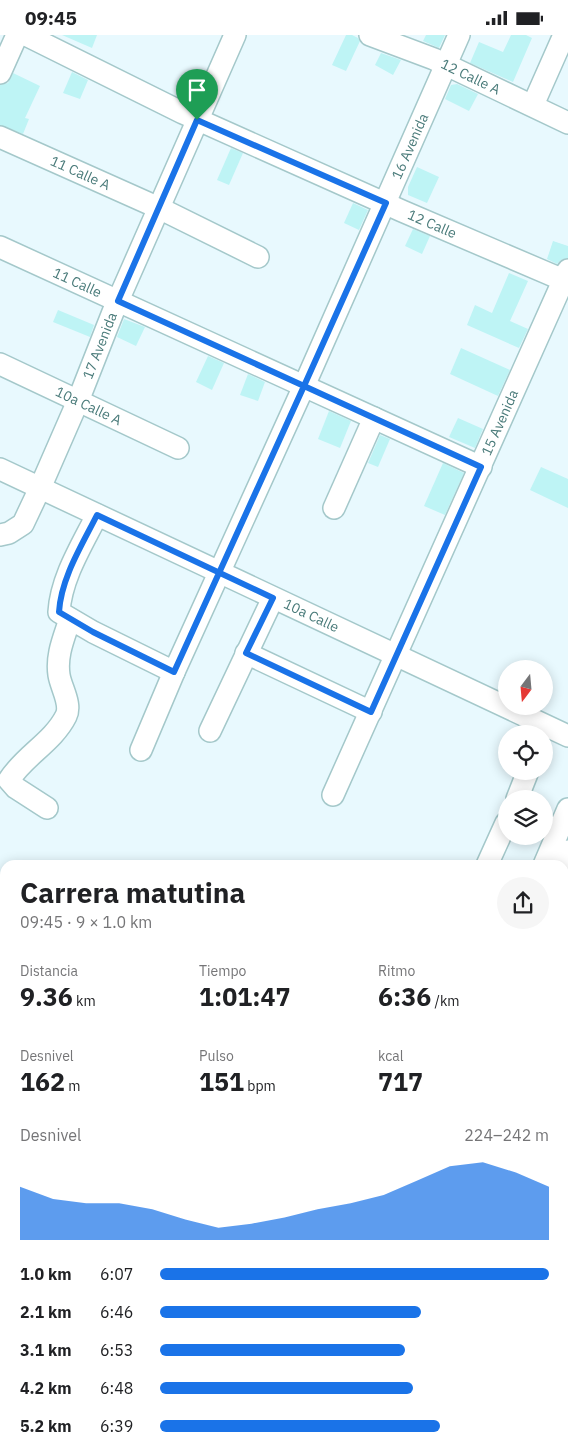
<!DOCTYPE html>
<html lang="es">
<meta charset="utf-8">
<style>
:root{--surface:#fff;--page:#f6f6f6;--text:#202124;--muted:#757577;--accent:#1a73e8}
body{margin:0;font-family:"IBM Plex Sans",sans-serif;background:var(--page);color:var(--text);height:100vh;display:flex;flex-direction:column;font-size:19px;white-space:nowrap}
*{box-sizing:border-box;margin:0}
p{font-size:16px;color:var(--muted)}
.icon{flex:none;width:28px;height:28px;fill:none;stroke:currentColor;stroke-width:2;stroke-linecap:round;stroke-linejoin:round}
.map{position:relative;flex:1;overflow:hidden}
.details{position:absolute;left:0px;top:825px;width:569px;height:594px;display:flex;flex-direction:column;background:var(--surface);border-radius:15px 15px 0 0;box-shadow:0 2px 12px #0003}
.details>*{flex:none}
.needle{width:32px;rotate:196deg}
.controls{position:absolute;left:498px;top:625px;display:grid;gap:10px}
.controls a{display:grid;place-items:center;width:55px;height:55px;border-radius:50%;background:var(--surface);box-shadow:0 2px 12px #0003;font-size:25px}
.pin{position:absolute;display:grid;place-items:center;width:42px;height:42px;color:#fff;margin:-51px -21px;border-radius:50% 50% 50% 0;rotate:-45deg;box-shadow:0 0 5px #0007}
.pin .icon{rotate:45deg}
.round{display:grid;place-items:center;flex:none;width:52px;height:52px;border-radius:26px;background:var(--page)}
.overview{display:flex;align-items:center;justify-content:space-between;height:85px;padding:0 20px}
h1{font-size:28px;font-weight:700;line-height:38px}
.metrics{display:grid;grid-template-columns:repeat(3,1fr);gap:8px;height:85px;padding:5px 20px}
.metrics div{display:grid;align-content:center}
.metrics b{font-size:25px;font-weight:700}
.metrics small{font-size:14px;font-weight:400}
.metrics p{font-size:14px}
.chart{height:140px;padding:10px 20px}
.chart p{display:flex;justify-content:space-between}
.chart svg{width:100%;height:90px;margin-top:5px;fill:var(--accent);opacity:.7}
ul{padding:0 20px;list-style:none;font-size:16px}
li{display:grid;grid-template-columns:80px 60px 1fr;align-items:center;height:38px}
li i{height:12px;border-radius:6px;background:var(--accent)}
.status{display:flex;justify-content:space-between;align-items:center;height:35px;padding:0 25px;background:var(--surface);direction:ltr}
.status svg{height:14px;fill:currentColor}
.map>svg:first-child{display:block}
</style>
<div class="status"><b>09:45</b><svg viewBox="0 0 49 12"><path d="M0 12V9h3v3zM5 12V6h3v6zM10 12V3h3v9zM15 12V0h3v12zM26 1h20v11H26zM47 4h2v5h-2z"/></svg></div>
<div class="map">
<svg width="568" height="1418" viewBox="0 0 568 1418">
<rect width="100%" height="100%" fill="#e8f9fe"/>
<g fill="#bef4f5">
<path d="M62 0H97L92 13Z"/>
<path d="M346 0H352L358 3 360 6 346 36 332 30Z"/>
<path d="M426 0H445L439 13 423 6Z"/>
<path d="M511 0H526L532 3 513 47 470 28 479 7 503 17Z"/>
<path d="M381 18 401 25 393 40 375 30Z"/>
<path d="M72 37 88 45 80 64 63 58Z"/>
<path d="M13 38 40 51 25 83 29 84 23 99 0 90V50L8 48Z"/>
<path d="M457 49 478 59 469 76 445 64 451 50Z"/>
<path d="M231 113 243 118 229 150 217 145Z"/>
<path d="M417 132 439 142 427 168 408 160V152Z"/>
<path d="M353 168 368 175 359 195 344 188Z"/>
<path d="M413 194 430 201 422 219 405 211Z"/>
<path d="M553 206 568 211V223L561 225 557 229 547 224Z"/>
<path d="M509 238 528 246 510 286 528 294 519 313 467 290 475 270 492 278Z"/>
<path d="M58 275 94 290 90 302 53 287Z"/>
<path d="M124 284 145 292 136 311 117 302Z"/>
<path d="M461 313 510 335 498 361 450 339Z"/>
<path d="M208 321 224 328 212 355 196 347Z"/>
<path d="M248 339 265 347 258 366 240 360Z"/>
<path d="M329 376 351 386 340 413 318 404Z"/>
<path d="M458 383 483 394 475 413 449 402Z"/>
<path d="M380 400 390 404 378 432 368 428Z"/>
<path d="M443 428 464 438 445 480 424 471Z"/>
<path d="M541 432 568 444V473L530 455Z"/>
</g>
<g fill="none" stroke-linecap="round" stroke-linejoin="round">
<g stroke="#a4c8ca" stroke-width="24">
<g id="minor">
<path id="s1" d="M26 0 183 78 402 176 568 247"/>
<path id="s2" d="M370 0 434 24 568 88"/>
<path d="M0 38 17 0"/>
<path d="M533 70 564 0"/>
<path id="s3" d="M0 102 159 173 258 222"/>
<path id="s4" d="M0 212 481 432"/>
<path id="s5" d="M0 329 178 413"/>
<path id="s6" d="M0 434 568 701"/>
<path d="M334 473 374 383"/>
<path d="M97 480C82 510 61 543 59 577L93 597 174 637"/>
<path id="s7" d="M0 500 9 498 23 489 40 453 78 366 113 277 235 0"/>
<path d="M246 618 371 677"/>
<path d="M210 696 273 563"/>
<path id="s8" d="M141 715 174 637 304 351 459 0"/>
<path id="s9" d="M333 760 568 235"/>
<path d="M517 764 528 736"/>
<path d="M47 773 16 753 9 745C24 721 53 707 66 681 72 669 61 653 59 640 56 620 64 603 70 584"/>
<path d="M487 830 506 788"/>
<path d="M544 830 568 774"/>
<path d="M562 830 568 816"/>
<path d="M564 1049 568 1051"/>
<path d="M0 1179 5 1180"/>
<path d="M0 1300 5 1296"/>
<path d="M55 1418 59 1414"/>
<path d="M245 1418 250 1414"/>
<path d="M402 1418 403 1414"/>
</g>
</g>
<g stroke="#c9d7d7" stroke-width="29">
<g id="major">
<path d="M0 1148 5 1152"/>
<path d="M564 1298 568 1300"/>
<path d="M564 1378 568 1368"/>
<path d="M357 1414 366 1418"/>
<path d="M546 1418 547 1414"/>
</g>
</g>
<use href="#minor" stroke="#fff" stroke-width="21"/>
<use href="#major" stroke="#9ee7ff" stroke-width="26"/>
</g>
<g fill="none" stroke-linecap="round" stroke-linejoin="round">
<g stroke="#fff" stroke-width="10">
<path id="route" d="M197 85 118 266 304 351 174 637 93 597 59 577C61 543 82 510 97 480L273 563 246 618 371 677 481 432 304 351 386 168 197 85"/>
</g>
<use href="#route" stroke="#1a73e8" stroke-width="6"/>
</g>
<g text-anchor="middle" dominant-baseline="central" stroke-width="4.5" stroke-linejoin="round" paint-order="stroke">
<g font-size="14" fill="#4a7b7a" stroke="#f0fcff">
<text stroke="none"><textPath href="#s2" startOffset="109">12 Calle A</textPath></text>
<text stroke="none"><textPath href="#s8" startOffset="661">16 Avenida</textPath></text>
<text stroke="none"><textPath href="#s3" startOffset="88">11 Calle A</textPath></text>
<text stroke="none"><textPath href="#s1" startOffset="448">12 Calle</textPath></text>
<text stroke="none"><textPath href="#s4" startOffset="85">11 Calle</textPath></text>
<text stroke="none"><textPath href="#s7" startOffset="220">17 Avenida</textPath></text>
<text stroke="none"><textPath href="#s5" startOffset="98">10a Calle A</textPath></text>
<text stroke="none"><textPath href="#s9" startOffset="408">15 Avenida</textPath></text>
<text stroke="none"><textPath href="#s6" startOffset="344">10a Calle</textPath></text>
</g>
</g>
</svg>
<div class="controls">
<a><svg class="needle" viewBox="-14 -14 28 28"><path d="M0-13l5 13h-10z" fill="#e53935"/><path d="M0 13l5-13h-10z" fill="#757577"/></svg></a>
<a><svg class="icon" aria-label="locate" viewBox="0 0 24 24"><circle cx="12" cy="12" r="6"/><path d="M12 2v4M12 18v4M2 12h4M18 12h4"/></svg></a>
<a><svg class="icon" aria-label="layers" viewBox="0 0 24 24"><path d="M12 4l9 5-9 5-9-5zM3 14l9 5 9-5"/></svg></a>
</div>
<div class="pin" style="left:197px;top:85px;background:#1e9e55"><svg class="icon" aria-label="arrive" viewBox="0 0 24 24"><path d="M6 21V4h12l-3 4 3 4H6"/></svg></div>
<section class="details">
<div class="overview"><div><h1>Carrera matutina</h1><p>09:45 · 9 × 1.0 km</p></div><a class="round"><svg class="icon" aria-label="share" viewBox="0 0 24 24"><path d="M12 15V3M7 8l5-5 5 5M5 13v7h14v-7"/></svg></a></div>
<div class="metrics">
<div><p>Distancia</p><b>9.36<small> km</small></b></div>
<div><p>Tiempo</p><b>1:01:47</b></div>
<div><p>Ritmo</p><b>6:36<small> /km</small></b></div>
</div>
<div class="metrics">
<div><p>Desnivel</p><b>162<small> m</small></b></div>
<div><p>Pulso</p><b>151<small> bpm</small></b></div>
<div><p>kcal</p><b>717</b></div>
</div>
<div class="chart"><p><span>Desnivel</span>224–242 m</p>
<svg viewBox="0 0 160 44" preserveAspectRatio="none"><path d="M0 44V18L10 24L20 26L30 26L40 29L50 34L60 38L70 36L80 33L90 29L100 26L110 22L120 15L130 8L140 6L150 11L160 18V44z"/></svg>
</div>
<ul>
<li><b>1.0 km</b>6:07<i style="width:100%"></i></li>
<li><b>2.1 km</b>6:46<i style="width:67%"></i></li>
<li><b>3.1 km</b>6:53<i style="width:63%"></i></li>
<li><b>4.2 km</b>6:48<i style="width:65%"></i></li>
<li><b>5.2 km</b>6:39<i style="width:72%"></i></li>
</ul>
</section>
</div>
